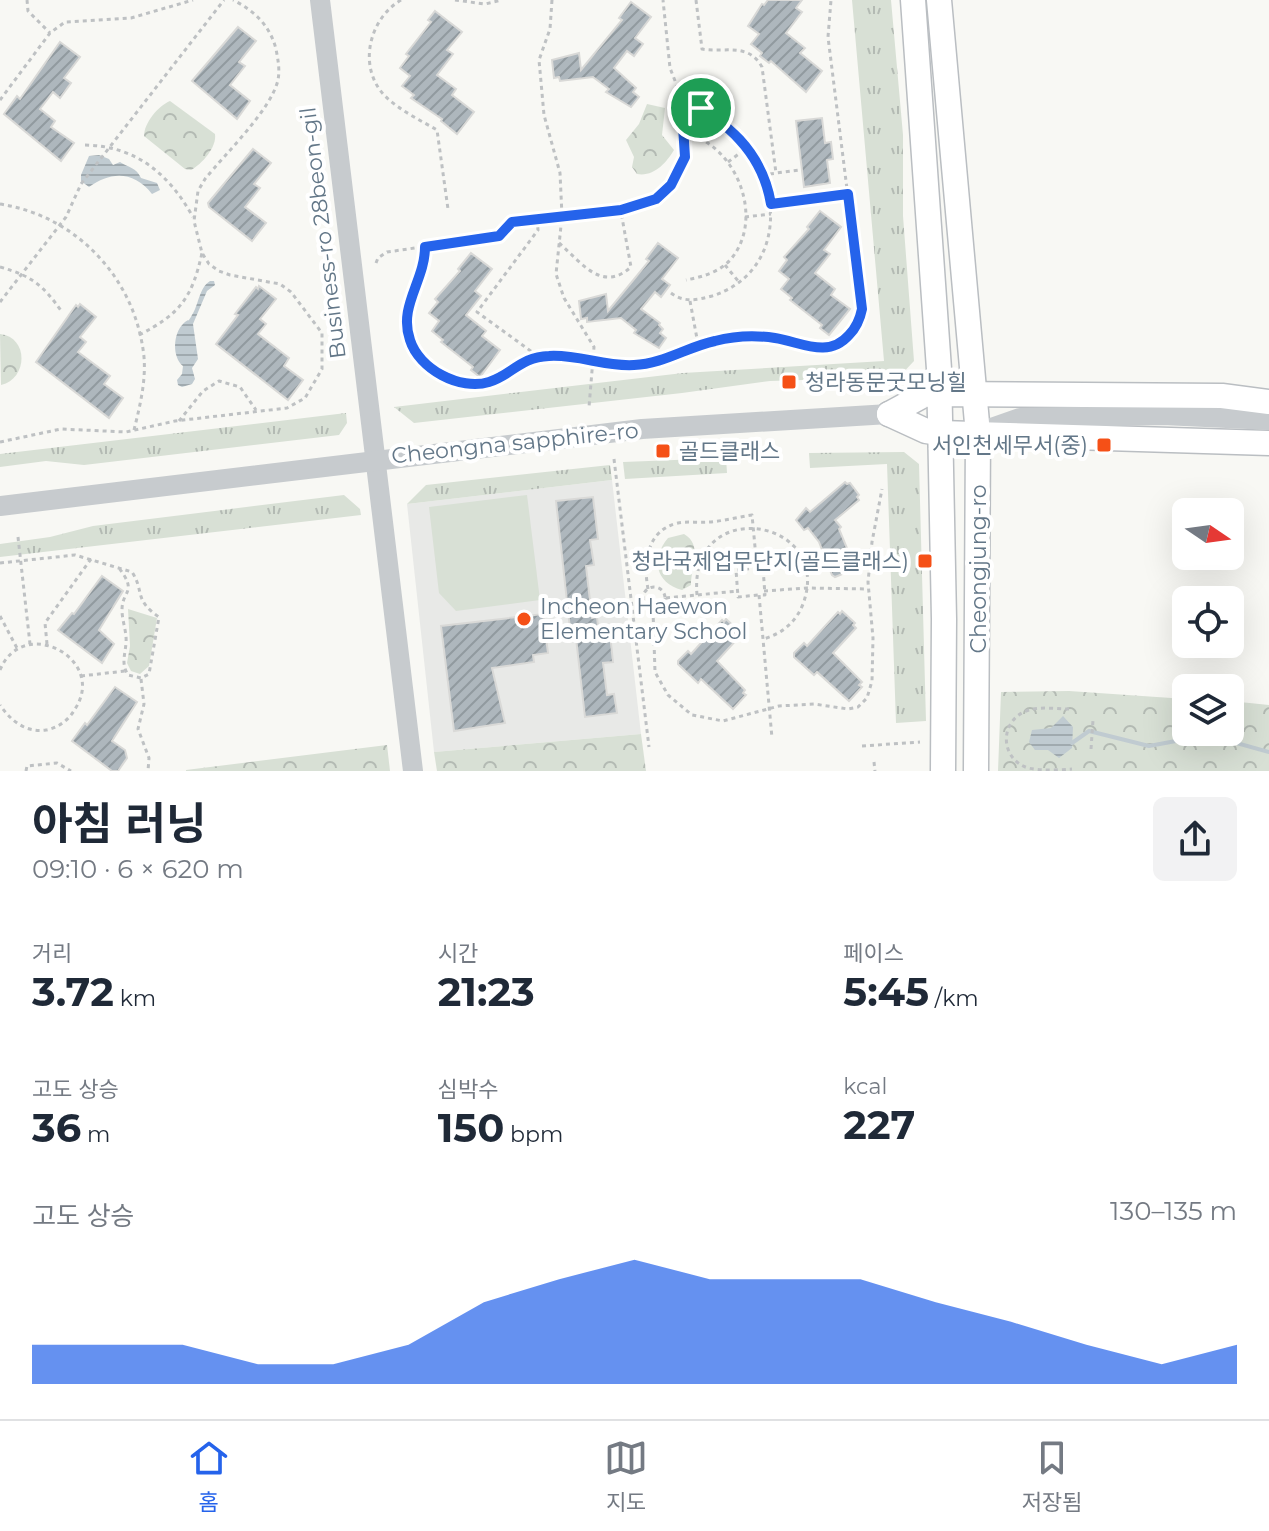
<!DOCTYPE html>
<html lang="ko">
<meta charset="utf-8">
<style>
:root{--surface:#fff;--page:#f2f2f3;--text:#1f2937;--muted:#747a83;--line:#e0e1e3;--accent:#2563eb}
body{margin:0;font-family:Montserrat,"Noto Sans KR",sans-serif;background:var(--page);color:var(--text);height:100vh;display:flex;flex-direction:column;font-size:30px;white-space:nowrap}
*{box-sizing:border-box;margin:0}
p{font-size:26px;color:var(--muted)}
.icon{flex:none;width:44px;height:44px;fill:none;stroke:currentColor;stroke-width:2;stroke-linecap:round;stroke-linejoin:round}
.map{position:relative;height:771px;overflow:hidden}
.details{display:flex;flex-direction:column;background:var(--surface);flex:1}
.details>*{flex:none}
.needle{width:52px;rotate:103deg}
.tools{position:absolute;left:1172px;top:498px;display:grid;gap:16px}
.tools a{display:grid;place-items:center;width:72px;height:72px;border-radius:12px;background:var(--surface);box-shadow:0 8px 32px #0002;font-size:40px}
.pin{position:absolute;display:grid;place-items:center;width:68px;height:68px;color:#fff;margin:-34px;border:4px solid #fff;border-radius:50%;box-shadow:0 2px 8px #0007}
.round{display:grid;place-items:center;flex:none;width:84px;height:84px;border-radius:12px;background:var(--page)}
.head{display:flex;align-items:center;justify-content:space-between;height:136px;padding:0 32px}
h1{font-size:44px;font-weight:700;line-height:60px}
.stats{display:grid;grid-template-columns:repeat(3,1fr);gap:12px;height:136px;padding:8px 32px}
.stats div{display:grid;align-content:center}
.stats b{font-size:40px;font-weight:700}
.stats small{font-size:22px;font-weight:400}
.stats p{font-size:22px}
.chart{height:224px;padding:16px 32px}
.chart p{display:flex;justify-content:space-between}
.chart svg{width:100%;height:144px;margin-top:8px;fill:var(--accent);opacity:.7}
.tab-bar{display:flex;justify-content:space-around;align-items:center;height:112px;border-top:2px solid var(--line);background:var(--surface);font-size:22px;color:var(--muted)}
.tab-bar a{display:grid;justify-items:center;gap:4px}
.tab-bar .active{color:var(--accent)}
.map>svg:first-child{display:block}
</style>
<div class="map">
<svg width="1269" height="771" viewBox="0 0 1269 771">
<defs>
<pattern id="grass-tufts" width="24" height="20" patternUnits="userSpaceOnUse" patternTransform="scale(2)"><rect width="24" height="20" fill="#d8e0d5"/><path d="M3 7l-1-3M5 7V3M7 7l1-3M15 17l-1-3M17 17v-4M19 17l1-3" fill="none" stroke="#b3bab3"/></pattern>
<pattern id="forest-crowns" width="20" height="18" patternUnits="userSpaceOnUse" patternTransform="scale(2)"><rect width="20" height="18" fill="#d8e0d5"/><path d="M2 6a3 3 0 1 1 6 0M12 15a3 3 0 1 1 6 0" fill="none" stroke="#b3bab3"/></pattern>
<pattern id="water-rules" width="6" height="5" patternUnits="userSpaceOnUse" patternTransform="scale(2)"><rect width="6" height="5" fill="#c0cbd1"/><path d="M0 2.5h6" fill="none" stroke="#a0aaaf"/></pattern>
<pattern id="building-hatch" width="6" height="6" patternUnits="userSpaceOnUse" patternTransform="scale(2)"><rect width="6" height="6" fill="#aeb7bd"/><path d="M-1 1l2-2M0 6l6-6M5 7l2-2" fill="none" stroke="#919a9f"/></pattern>
</defs>
<rect width="100%" height="100%" fill="#f8f8f4"/>
<path fill="#e8e9e7" d="M612 480 641 734 434 752 407 504Z"/>
<g fill="url(#grass-tufts)">
<path d="M852 0H891L903 135V216L914 361 899 377 770 381 682 393 414 423 394 407 683 373 884 361Z"/>
<path d="M346 413 347 423 339 435 84 465 46 461 0 467V454Z"/>
<path d="M904 452 919 464 926 721 896 723 887 464 810 468 809 453Z"/>
<path d="M726 458 727 473 625 479 623 462Z"/>
<path d="M610 465 612 480 407 504 426 485Z"/>
<path d="M344 495 360 509 361 515 0 557V544L50 537 93 526Z"/>
</g>
<g fill="url(#forest-crowns)">
<path d="M170 101 215 134C217 147 202 164 191 170L185 169 144 136C144 123 158 106 170 101Z"/>
<path d="M647 104 665 108 662 135 674 150C666 163 654 177 637 174L632 167 634 157 626 140 639 124Z"/>
<path d="M0 334C29 337 28 379 1 385Z"/>
<path d="M684 534C703 545 691 567 691 585L682 590C655 583 651 558 668 538Z"/>
<path d="M128 609 157 618 149 666 140 674 131 671 127 663 130 646Z"/>
<path d="M1069 691 1186 699V732H1230V701L1269 705V771H998L1001 692Z"/>
<path d="M641 734 646 771H437L434 752Z"/>
<path d="M387 745 390 771H186V770Z"/>
</g>
<path fill="#d8e0d5" d="M527 495 540 600 456 611 439 593 429 507Z"/>
<g fill="url(#water-rules)">
<path d="M99 155 109 159 113 165 120 162C129 168 136 167 141 178L157 183 160 190 152 194C134 171 111 171 89 187L81 181V175L89 156Z"/>
<path d="M210 281H214L215 285 207 291 193 324 198 359 192 368 195 379 192 384 182 387 178 385 177 380 182 374 183 366C172 357 173 334 183 324 190 317 187 324 192 315 199 304 199 288 210 281Z"/>
<path d="M1063 716 1073 727 1072 748 1059 758 1048 750H1035L1029 742 1032 730 1051 728Z"/>
</g>
<g fill="none" stroke-linecap="round" stroke-linejoin="round">
<path stroke="#c0cbd1" stroke-width="4" d="M1072 743 1089 731 1149 746 1208 735 1269 752"/>
</g>
<g fill="url(#building-hatch)" stroke="#d9d9d7" stroke-width="2">
<path d="M768 0H802L796 8 802 12 786 33 805 48 800 53 822 71 806 92 771 61 769 63 760 56 762 53 751 44 759 34 748 26 762 4 764 5Z"/>
<path d="M631 2 651 17 635 38 643 44 634 56 627 51 614 68 636 88 633 92 639 97 631 107 606 92 609 89 593 77 560 81 559 77 554 78 552 60 579 53 581 70 622 20 619 18Z"/>
<path d="M435 11 462 32 447 50 453 54 437 75 456 89 452 95 474 112 457 134 441 121 442 119 411 98 414 95 402 86 410 76 400 68 409 56 406 54 431 22 428 20Z"/>
<path d="M238 27 256 41 239 62 245 66 230 85 250 101 237 119 192 81Z"/>
<path d="M60 42 80 57 64 78 71 83 60 98 53 92 40 109 55 121 51 127 74 143 61 161 4 114 17 96 20 99Z"/>
<path d="M822 118 825 143 831 142 833 159 827 160 830 183 804 187 796 121Z"/>
<path d="M253 149 271 163 254 184 260 188 245 207 266 223 252 241 209 207 208 203Z"/>
<path d="M820 211 841 227 824 250 830 254 815 273 835 289 831 295 850 309 829 335 820 328 822 325 790 300 792 298 781 289 789 279 779 271 787 260 784 257 809 229 807 227Z"/>
<path d="M658 243 678 258 662 279 670 285 661 297 655 292 641 309 660 323 659 325 663 329 660 333 666 338 659 348 634 333 636 330 621 318 587 322V318L581 319 579 301 606 294 608 311 649 261 646 259Z"/>
<path d="M471 253 492 269 475 291 481 296 466 315 486 331 482 336 500 350 480 377 471 370 473 367 441 342 443 340 432 331 439 321 429 313 438 302 435 299 460 271 458 269Z"/>
<path d="M259 286 276 299 260 319 266 324 258 334 289 358 284 366 303 380 288 400 216 344 238 315 235 314 256 287 258 289Z"/>
<path d="M80 304 96 317 80 337 86 342 78 352 110 376 104 384 123 398 109 418 36 362 76 305 78 307Z"/>
<path d="M845 482 847 484 850 483 859 495 857 497 859 500 835 520 841 527 839 529 854 565 851 567 852 570 835 577 832 575 819 542 808 528 804 530 796 520 806 508 810 512Z"/>
<path d="M593 497 598 539 590 540 594 565 586 566 592 618 597 617 599 635 610 634 613 662 603 663 607 695 614 694 617 713 585 717 576 638H571L556 501Z"/>
<path d="M102 576 123 591 99 630 114 644 102 663 58 630 72 613 74 614Z"/>
<path d="M842 611 855 623 853 625 856 628 833 653 862 682 859 685 862 687 849 701 817 672 814 675 794 657V653L804 643 807 646 838 612 840 614Z"/>
<path d="M543 614 548 653 533 655 534 662 492 668 505 723 454 731 441 626Z"/>
<path d="M726 619 739 631 736 633 740 636 717 661 745 690 743 693 746 695 733 709 701 679 698 683 678 664V661L688 651 691 654 722 620 724 622Z"/>
<path d="M115 687 137 702 112 741 125 750 127 758 118 771H112L72 741 85 723 87 725Z"/>
</g>
<g fill="none" stroke-linecap="round" stroke-linejoin="round">
<g stroke="#babec2" stroke-width="27">
<g id="major">
<path d="M913 0 939 369 944 619 943 771"/>
<path d="M939 0 978 434 976 771"/>
<path d="M889 414 924 395 939 394 1222 396 1269 402"/>
<path d="M889 414 926 431 940 433 1269 443"/>
</g>
</g>
<g stroke="#bec1c3" stroke-width="3" stroke-dasharray="4 4" stroke-linecap="butt">
<path d="M27 0 28 11 50 33"/>
<path d="M401 0C369 19 357 67 385 96 399 110 420 120 437 130L448 209"/>
<path d="M455 0 485 4 502 0"/>
<path d="M552 0 550 29 539 60 544 115 560 173 562 216 556 274 564 298 594 347 589 407"/>
<path d="M696 0 702 49C725 53 748 42 762 67L776 173"/>
<path d="M0 100 50 33 65 22 131 18 193 0"/>
<path d="M684 133C735 143 766 217 731 259 720 272 702 277 686 280"/>
<path d="M85 145C136 146 169 174 193 217"/>
<path d="M728 162 748 147"/>
<path d="M762 175 799 170"/>
<path d="M0 204C77 216 136 279 144 357 146 381 140 406 134 430"/>
<path d="M771 204 846 194"/>
<path d="M745 217 771 214"/>
<path d="M537 219 538 230 477 312 539 357"/>
<path d="M559 243C582 263 602 293 631 267L621 212"/>
<path d="M425 247C425 283 395 309 412 346 418 359 430 368 442 374 497 402 502 358 549 356 578 354 605 367 634 365 663 364 687 347 715 341 734 336 756 335 775 338 801 342 828 359 849 335 856 328 860 319 862 309L828 37 831 0"/>
<path d="M376 263 378 258 387 252 499 236 512 222 634 208 656 199 671 185 681 166 686 147 681 96 670 68 663 0"/>
<path d="M725 265 739 282"/>
<path d="M0 267C32 276 43 285 62 312"/>
<path d="M671 293C684 303 697 300 712 296 781 274 785 195 745 144 728 122 704 110 681 96"/>
<path d="M690 301 698 344"/>
<path d="M0 302 66 217 81 184 224 0"/>
<path d="M139 335C180 314 192 298 202 253"/>
<path d="M179 421 203 391 219 381 240 387 256 410"/>
<path d="M0 442 61 429 126 432 175 421 287 408 305 398 322 369V333L291 292 280 284 230 275 219 271 209 264 202 253 194 221 198 191 205 179C225 154 271 110 278 80 280 69 278 60 276 49 270 26 255 11 233 0"/>
<path d="M614 459 649 747"/>
<path d="M18 537 30 644"/>
<path d="M0 563 75 555 132 572C145 592 133 599 159 617L149 674 141 678 128 675C121 663 125 656 126 643 127 632 122 621 122 610 122 590 138 593 119 568"/>
<path d="M757 568 736 570 738 597 758 595"/>
<circle cx="654" cy="598" r="11"/>
<path d="M648 589C643 562 647 530 678 523 688 521 699 523 709 522 724 521 738 517 752 515L757 568H763L765 595H759L772 738"/>
<path d="M764 591 807 588 868 589"/>
<path d="M697 595C688 493 835 518 803 604 796 622 782 634 763 639"/>
<path d="M666 598 738 591"/>
<path d="M653 610 655 672 668 695 692 715 723 721 779 706 814 704 848 709 858 707 867 698 872 681 873 638 868 582 872 542 882 489"/>
<path d="M0 616 18 650"/>
<path d="M47 644 45 623 91 559"/>
<path d="M0 670C23 614 108 659 75 709 69 720 58 728 46 730 26 733 11 721 0 705"/>
<path d="M81 676 125 671"/>
<path d="M141 679 144 704 138 729 149 758 148 771"/>
<path d="M1069 709C1055 709 1039 706 1026 711 999 722 1000 759 1028 768 1042 771 1058 770 1072 769"/>
<path d="M862 746 920 742"/>
<path d="M1091 749 1093 720"/>
<path d="M874 762 875 771"/>
<path d="M26 771 27 766 57 763 71 771"/>
</g>
<g stroke="#c7cbce" stroke-width="20">
<path d="M320 0 413 771"/>
<path d="M983 431 1020 418 1163 415 1269 420"/>
<path d="M0 506 642 429 889 414"/>
</g>
<use href="#major" stroke="#fff" stroke-width="24"/>
</g>
<g fill="none" stroke-linecap="round" stroke-linejoin="round">
<g stroke="#fff" stroke-width="16">
<path id="route" d="M681 96C726 122 762 150 771 204L848 194 862 309C860 319 856 328 849 335 828 359 801 342 775 338 756 335 734 336 715 341 687 347 663 364 634 365 605 367 578 354 549 356 520 357 512 375 489 382 460 391 419 369 410 340 398 306 425 281 425 247L499 236 512 222 621 210 656 199 671 185 685 157Z"/>
</g>
<use href="#route" stroke="#2563eb" stroke-width="10"/>
</g>
<g fill="#f55017" stroke="#fff" stroke-width="3">
<rect x="781" y="374" width="16" height="16" rx="4"/>
<rect x="1096" y="437" width="16" height="16" rx="4"/>
<rect x="655" y="443" width="16" height="16" rx="4"/>
<rect x="917" y="553" width="16" height="16" rx="4"/>
<circle cx="524" cy="619" r="8"/>
</g>
<g text-anchor="middle" dominant-baseline="central" stroke-width="8" stroke-linejoin="round" paint-order="stroke">
<g font-size="22" fill="#637788" stroke="#fff">
<text transform="translate(323 233) rotate(-97)">Business-ro 28beon-gil</text>
<text transform="translate(515 443) rotate(-6)">Cheongna sapphire-ro</text>
<text transform="translate(978 569) rotate(-90)">Cheongjung-ro</text>
</g>
<g font-size="22" fill="#637788" stroke="#fff" text-anchor="start">
<text x="805" y="382">청라동문굿모닝힐</text>
<text x="1088" y="445" text-anchor="end">서인천세무서(중)</text>
<text x="679" y="451">골드클래스</text>
<text x="909" y="561" text-anchor="end">청라국제업무단지(골드클래스)</text>
<text x="540" y="606">Incheon Haewon<tspan x="540" dy="25">Elementary School</tspan></text>
</g>
</g>
</svg>
<div class="tools">
<a><svg class="needle" viewBox="-14 -14 28 28"><path d="M0-13l5 13h-10z" fill="#e53935"/><path d="M0 13l5-13h-10z" fill="#747a83"/></svg></a>
<a><svg class="icon" aria-label="locate" viewBox="0 0 24 24"><circle cx="12" cy="12" r="6"/><path d="M12 2v4M12 18v4M2 12h4M18 12h4"/></svg></a>
<a><svg class="icon" aria-label="layers" viewBox="0 0 24 24"><path d="M12 4l9 5-9 5-9-5zM3 14l9 5 9-5"/></svg></a>
</div>
<div class="pin" style="left:701px;top:108px;background:#1e9e55"><svg class="icon" aria-label="arrive" viewBox="0 0 24 24"><path d="M6 21V4h12l-3 4 3 4H6"/></svg></div>
</div>
<section class="details">
<div class="head"><div><h1>아침 러닝</h1><p>09:10 · 6 × 620 m</p></div><a class="round"><svg class="icon" aria-label="share" viewBox="0 0 24 24"><path d="M12 15V3M7 8l5-5 5 5M5 13v7h14v-7"/></svg></a></div>
<div class="stats">
<div><p>거리</p><b>3.72<small> km</small></b></div>
<div><p>시간</p><b>21:23</b></div>
<div><p>페이스</p><b>5:45<small> /km</small></b></div>
</div>
<div class="stats">
<div><p>고도 상승</p><b>36<small> m</small></b></div>
<div><p>심박수</p><b>150<small> bpm</small></b></div>
<div><p>kcal</p><b>227</b></div>
</div>
<div class="chart"><p><span>고도 상승</span>130–135 m</p>
<svg viewBox="0 0 160 44" preserveAspectRatio="none"><path d="M0 44V32L10 32L20 32L30 38L40 38L50 32L60 19L70 12L80 6L90 12L100 12L110 12L120 19L130 25L140 32L150 38L160 32V44z"/></svg>
</div>
</section>
<nav class="tab-bar">
<a class="active"><svg class="icon" aria-label="home" viewBox="0 0 24 24"><path d="M3 11l9-7 9 7M6 9v11h12V9"/></svg>홈</a>
<a><svg class="icon" aria-label="map" viewBox="0 0 24 24"><path d="M3 6l6-2 6 2 6-2v14l-6 2-6-2-6 2zM9 4v14M15 6v14"/></svg>지도</a>
<a><svg class="icon" aria-label="saved" viewBox="0 0 24 24"><path d="M7 4h10v16l-5-4-5 4z"/></svg>저장됨</a>
</nav>
